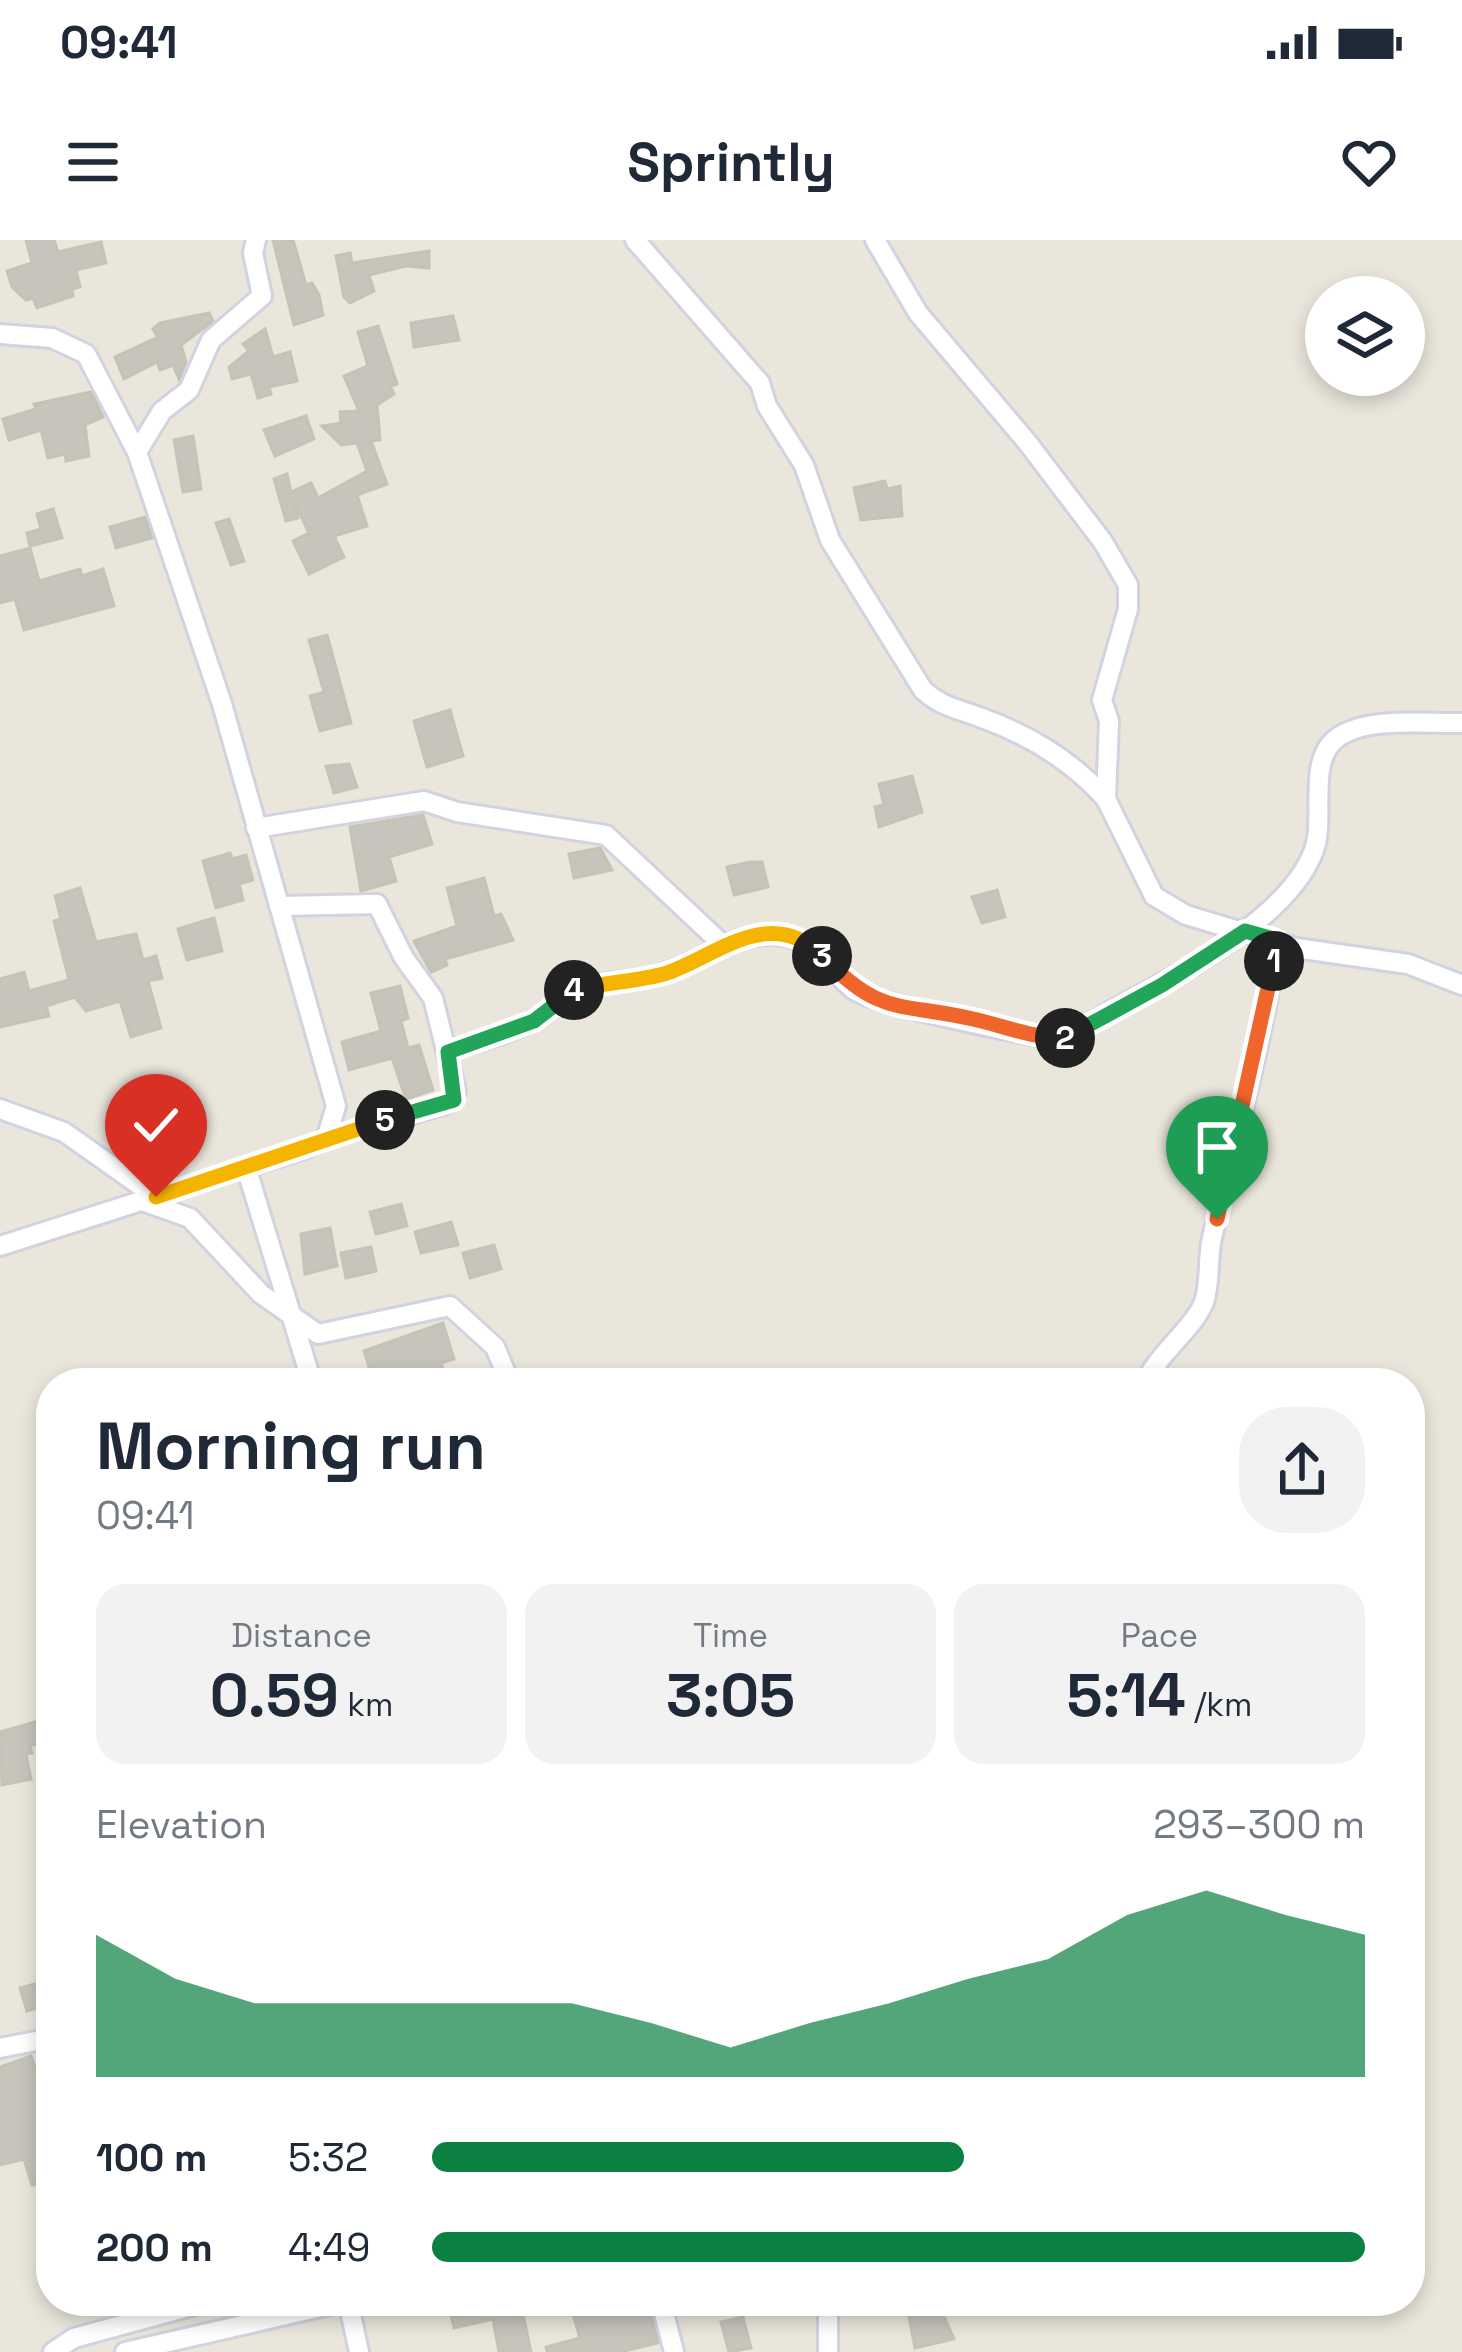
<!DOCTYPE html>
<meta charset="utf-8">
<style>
:root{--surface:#fff;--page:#f2f2f3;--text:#1f2937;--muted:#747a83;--accent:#0b8043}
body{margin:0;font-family:"Space Grotesk",sans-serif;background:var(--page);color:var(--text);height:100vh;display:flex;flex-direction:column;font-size:45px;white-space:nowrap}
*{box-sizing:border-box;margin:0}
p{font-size:39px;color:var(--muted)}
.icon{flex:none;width:66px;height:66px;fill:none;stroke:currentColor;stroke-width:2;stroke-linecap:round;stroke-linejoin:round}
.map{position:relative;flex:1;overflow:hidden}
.sheet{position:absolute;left:36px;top:1128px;width:1389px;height:948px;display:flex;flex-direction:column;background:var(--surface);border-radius:48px;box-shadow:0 6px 18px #0003}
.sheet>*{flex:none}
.tools{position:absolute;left:1305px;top:36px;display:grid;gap:24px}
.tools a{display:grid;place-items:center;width:120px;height:120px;border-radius:50%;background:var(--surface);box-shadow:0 6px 18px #0003;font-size:60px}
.pin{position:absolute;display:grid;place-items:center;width:102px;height:102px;color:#fff;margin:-123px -51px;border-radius:50% 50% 50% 0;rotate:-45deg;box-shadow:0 0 12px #0007}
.pin .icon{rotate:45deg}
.km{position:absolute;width:60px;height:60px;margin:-30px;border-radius:50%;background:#222;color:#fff;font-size:33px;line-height:60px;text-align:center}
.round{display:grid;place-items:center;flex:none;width:126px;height:126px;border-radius:48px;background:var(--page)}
.overview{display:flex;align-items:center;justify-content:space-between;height:204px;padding:0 60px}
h1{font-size:66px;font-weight:700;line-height:90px}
.metrics{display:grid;grid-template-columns:repeat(3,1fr);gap:18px;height:204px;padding:12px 60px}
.metrics div{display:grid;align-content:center;border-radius:30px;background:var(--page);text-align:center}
.metrics b{font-size:60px;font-weight:700}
.metrics small{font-size:33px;font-weight:400}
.metrics p{font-size:33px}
.chart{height:336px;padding:24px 60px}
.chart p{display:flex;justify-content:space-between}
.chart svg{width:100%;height:216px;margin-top:12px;fill:var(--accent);opacity:.7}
ul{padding:0 60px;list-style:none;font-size:39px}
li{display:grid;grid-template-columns:192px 144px 1fr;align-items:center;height:90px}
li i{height:30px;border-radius:15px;background:var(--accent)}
.status{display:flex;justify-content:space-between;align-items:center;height:84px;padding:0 60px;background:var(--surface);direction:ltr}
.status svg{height:33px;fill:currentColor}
header{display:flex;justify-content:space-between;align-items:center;height:156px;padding:0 60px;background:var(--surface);font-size:54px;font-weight:700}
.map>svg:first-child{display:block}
</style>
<div class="status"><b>09:41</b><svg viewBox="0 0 49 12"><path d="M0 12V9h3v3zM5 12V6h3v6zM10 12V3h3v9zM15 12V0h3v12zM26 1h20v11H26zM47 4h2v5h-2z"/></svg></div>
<header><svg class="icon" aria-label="menu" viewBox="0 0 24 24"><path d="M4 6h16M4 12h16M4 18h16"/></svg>Sprintly<svg class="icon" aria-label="heart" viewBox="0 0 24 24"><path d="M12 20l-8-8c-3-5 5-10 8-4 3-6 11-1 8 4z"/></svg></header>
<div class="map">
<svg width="1462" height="2112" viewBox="0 0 1462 2112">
<rect width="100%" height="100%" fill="#eae6dc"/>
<g fill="#c6c4bb" stroke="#c5c2b6" stroke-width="3">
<path d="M26 0H54L58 12 101 2 106 23 76 30 80 47 72 49 73 56 37 68 33 58 26 60 12 47 7 31 32 23Z"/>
<path d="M273 0H293L306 45 312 43 319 55 323 75 294 85Z"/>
<path d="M429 11V28L406 26 369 35 374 51 350 63 344 57 336 16 350 13 352 23Z"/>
<path d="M209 73 213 81 181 105 186 122 179 139 173 125 160 130 157 122 124 139 115 117 158 97 153 89 160 83Z"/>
<path d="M453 76 459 100 414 107 411 83Z"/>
<path d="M378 86 397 144 390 146 394 154 377 165 380 200 371 201 387 244 357 255 367 286 334 296 344 317 309 334 293 301 309 293 292 257 298 278 286 281 274 239 287 234 291 252 311 243 318 258 367 231 357 203 341 205 322 186 341 183 340 172 359 171 344 136 368 126 358 92Z"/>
<path d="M265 89 273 117 290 112 297 141 269 147 271 154 258 158 251 134 232 139 229 127 249 111 243 104Z"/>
<path d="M91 152 103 177 85 185 89 216 66 221 65 214 48 218 41 190 9 200 3 179 36 169 34 164Z"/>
<path d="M306 176 314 199 275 216 264 190Z"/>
<path d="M193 196 201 249 183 252 174 200Z"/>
<path d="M885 241 887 249 900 246 902 276 861 280 854 248Z"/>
<path d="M53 269 62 298 30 306 27 293 41 289 37 274Z"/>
<path d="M145 277 152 298 116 308 110 287Z"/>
<path d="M229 279 244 321 231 325 216 283Z"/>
<path d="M30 308 39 341 80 329 82 336 103 329 114 366 24 390 15 359 0 363V316Z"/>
<path d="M327 395 351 483 320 491 310 456 324 452 309 400Z"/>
<path d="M450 470 463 516 427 527 414 481Z"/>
<path d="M349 524 357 547 334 553 326 526Z"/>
<path d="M912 536 922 572 879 587 875 567 884 565 879 544Z"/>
<path d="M423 575 432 604 389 617 396 641 361 651 350 587Z"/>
<path d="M600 608 612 630 574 638 569 614Z"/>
<path d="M230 613 232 619 246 615 253 640 239 644 243 660 216 668 203 621Z"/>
<path d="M751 622H762L768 647 734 655 727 627Z"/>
<path d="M484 638 494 676 501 674 513 700 445 719 447 725 431 732 414 701 457 686 447 648Z"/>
<path d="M80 648 96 702 136 694 143 720 156 716 162 738 148 741 161 788 131 797 120 761 86 771 75 757 46 766 49 776 0 787V739L24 732 29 751 69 740 54 681 61 679 55 656Z"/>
<path d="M997 650 1005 677 982 683 972 657Z"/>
<path d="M214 678 222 711 187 720 178 689Z"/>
<path d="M400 746 408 778 401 781 408 808 419 805 433 850 406 859 392 818 349 830 342 802 381 791 371 753Z"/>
<path d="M401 964 407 986 376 994 370 972Z"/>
<path d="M451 982 458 1005 421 1013 415 992Z"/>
<path d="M330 988 337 1026 305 1034 301 994Z"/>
<path d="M494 1005 501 1029 470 1038 463 1013Z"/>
<path d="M371 1007 376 1031 346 1038 341 1013Z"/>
<path d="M443 1083 454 1119 441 1123 448 1143H374L364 1111Z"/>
<path d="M38 1481 44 1501 30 1506 32 1513 26 1514 31 1539 2 1545 0 1492Z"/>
<path d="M42 1742 49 1764 27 1771 20 1748Z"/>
<path d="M31 1816 51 1874 43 1878 51 1941 32 1945 24 1919 0 1925V1827Z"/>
<path d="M448 2061H520L531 2112H499L493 2079 454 2088Z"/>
<path d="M610 2061H648L658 2103 620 2112H547L546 2107 580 2098 573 2074Z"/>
<path d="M906 2061H937L954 2099 915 2108Z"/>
<path d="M743 2077 751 2108 729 2112 721 2082Z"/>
</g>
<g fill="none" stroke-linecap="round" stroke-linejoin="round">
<g stroke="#d2d2e1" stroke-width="24">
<g id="minor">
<path d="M635 0 760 143 767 166 804 225 830 300 923 450C941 467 959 469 982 478 1029 495 1073 522 1106 559"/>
<path d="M875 0 918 73 1027 202 1103 302 1128 345V369L1102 460 1109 481 1106 559 1154 656 1186 675 1296 708 1408 724 1462 745"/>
<path d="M0 94 52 98 86 114 137 212 222 464 336 866 326 899 304 909 0 1006"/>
<path d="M137 212 162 171 189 150 211 100 262 56 253 13 256 0"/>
<path d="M256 588 424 561 457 572 606 595 721 703"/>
<path d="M279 666 377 664 404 718 433 758 456 851 446 864 326 899"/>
<path d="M447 812C475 802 507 795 533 781 549 773 559 755 576 749 605 740 636 743 665 733 710 719 741 684 792 698 821 706 832 733 854 750 870 762 1047 802 1064 798 1080 794 1097 779 1111 771 1173 737 1289 680 1314 610 1326 578 1306 521 1337 498 1367 476 1427 484 1462 483"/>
<path d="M0 869 64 892 156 957"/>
<path d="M246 927 312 1143"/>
<path d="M145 962 190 978 261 1054 318 1094 450 1066 495 1107 510 1143"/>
<path d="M1145 1143C1160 1111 1194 1088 1204 1062 1211 1042 1207 1018 1212 998 1235 898 1263 801 1277 700"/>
<path d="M0 1808 51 1798"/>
<path d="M348 2061 359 2112"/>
<path d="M661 2061 674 2112"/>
<path d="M53 2112 74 2098 210 2061"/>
<path d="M125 2112 347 2061"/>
<path d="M828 2112V2061"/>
</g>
</g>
<use href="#minor" stroke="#fff" stroke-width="18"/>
</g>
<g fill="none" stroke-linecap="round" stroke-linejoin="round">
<g stroke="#fff" stroke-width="24">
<path id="split-1" d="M1217 979 1274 721"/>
</g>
<g stroke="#fff" stroke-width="24">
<path id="split-2" d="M1065 798 1162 745 1245 691 1277 700 1274 721"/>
</g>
<g stroke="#fff" stroke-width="24">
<path id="split-3" d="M822 716C881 777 898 762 973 779 1004 786 1032 798 1065 798"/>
</g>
<g stroke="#fff" stroke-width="24">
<path id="split-4" d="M574 750C605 742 637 742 667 733 716 716 771 664 822 716"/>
</g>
<g stroke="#fff" stroke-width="24">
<path id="split-5" d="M385 880 454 860 448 812 534 781 574 750"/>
</g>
<g stroke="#fff" stroke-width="24">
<path id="split-6" d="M156 957 385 880"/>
</g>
<use href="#split-1" stroke="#f0652b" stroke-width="15"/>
<use href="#split-2" stroke="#22a559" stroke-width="15"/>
<use href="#split-3" stroke="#f0652b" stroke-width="15"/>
<use href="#split-4" stroke="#f5b400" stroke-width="15"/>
<use href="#split-5" stroke="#22a559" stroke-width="15"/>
<use href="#split-6" stroke="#f5b400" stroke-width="15"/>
</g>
</svg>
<div class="tools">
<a><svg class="icon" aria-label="layers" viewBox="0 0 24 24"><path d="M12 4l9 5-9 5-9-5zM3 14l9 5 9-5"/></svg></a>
</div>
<div class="pin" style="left:1217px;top:979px;background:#1e9e55"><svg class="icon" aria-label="arrive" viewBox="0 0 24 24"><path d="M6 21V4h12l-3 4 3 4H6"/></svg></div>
<div class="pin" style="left:156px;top:957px;background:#d93025"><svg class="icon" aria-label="check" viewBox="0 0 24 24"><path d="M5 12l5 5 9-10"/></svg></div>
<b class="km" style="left:1274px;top:721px">1</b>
<b class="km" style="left:1065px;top:798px">2</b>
<b class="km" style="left:822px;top:716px">3</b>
<b class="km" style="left:574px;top:750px">4</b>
<b class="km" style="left:385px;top:880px">5</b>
<section class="sheet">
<div class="overview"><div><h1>Morning run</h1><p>09:41</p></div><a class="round"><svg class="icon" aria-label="share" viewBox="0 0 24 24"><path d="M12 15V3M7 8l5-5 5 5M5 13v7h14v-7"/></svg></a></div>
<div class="metrics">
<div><p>Distance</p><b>0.59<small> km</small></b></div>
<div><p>Time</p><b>3:05</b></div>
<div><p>Pace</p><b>5:14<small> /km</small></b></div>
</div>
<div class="chart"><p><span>Elevation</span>293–300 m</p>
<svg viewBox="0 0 160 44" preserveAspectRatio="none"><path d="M0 44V15L10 24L20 29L30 29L40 29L50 29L60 29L70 33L80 38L90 33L100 29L110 24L120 20L130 11L140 6L150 11L160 15V44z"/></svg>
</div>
<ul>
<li><b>100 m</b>5:32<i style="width:57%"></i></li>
<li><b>200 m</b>4:49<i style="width:100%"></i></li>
</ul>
</section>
</div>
